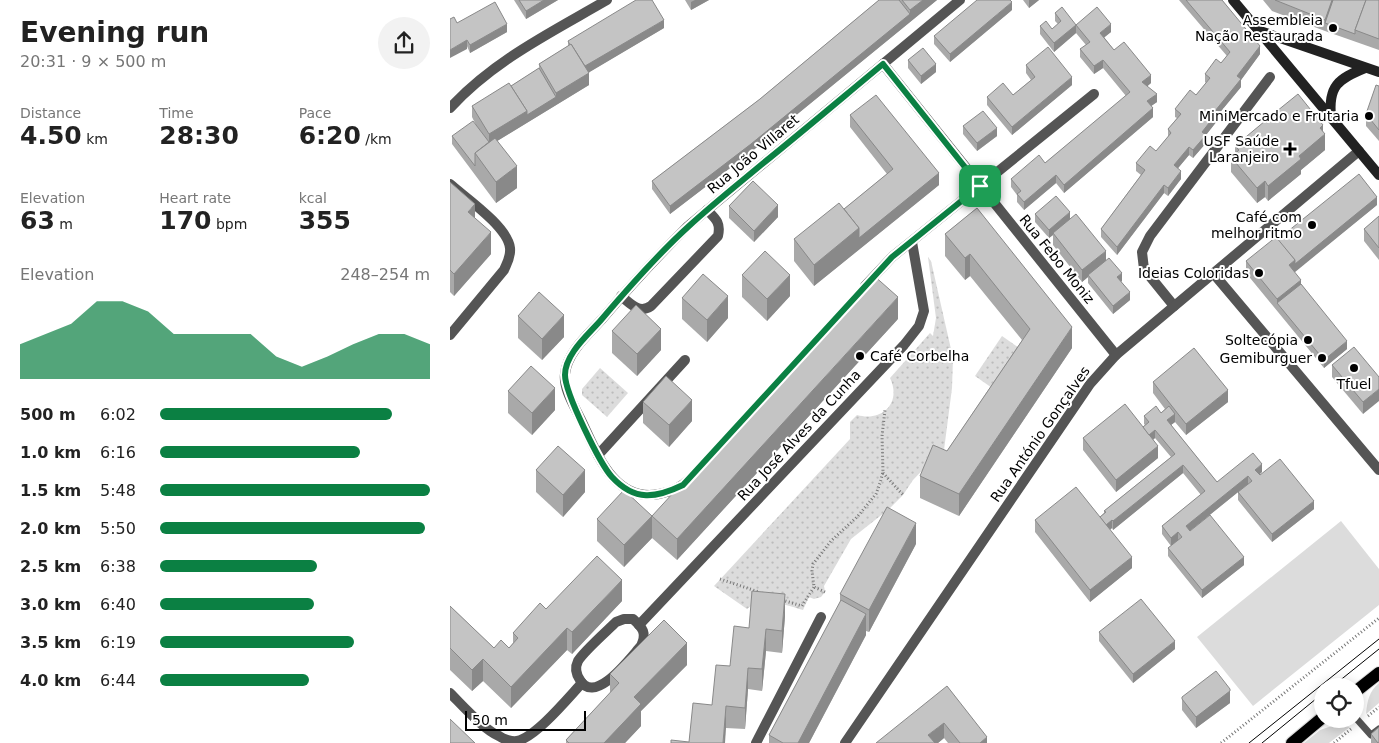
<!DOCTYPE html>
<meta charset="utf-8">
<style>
:root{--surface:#fff;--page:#f2f2f2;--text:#222;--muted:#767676;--accent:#0b8043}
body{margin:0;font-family:"DejaVu Sans",sans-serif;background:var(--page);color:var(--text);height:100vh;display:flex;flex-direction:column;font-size:19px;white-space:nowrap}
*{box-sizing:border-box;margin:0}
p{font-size:16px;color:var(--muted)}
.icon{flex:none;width:28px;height:28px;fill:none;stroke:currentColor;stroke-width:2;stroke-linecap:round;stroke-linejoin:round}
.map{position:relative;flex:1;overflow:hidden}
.panel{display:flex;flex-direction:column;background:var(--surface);width:450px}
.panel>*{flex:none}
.controls{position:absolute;left:864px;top:678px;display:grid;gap:10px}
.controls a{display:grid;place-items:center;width:50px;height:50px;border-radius:50%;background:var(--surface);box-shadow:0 2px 12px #0003;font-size:25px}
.scale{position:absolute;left:15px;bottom:12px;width:121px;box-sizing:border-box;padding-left:5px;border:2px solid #000;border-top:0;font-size:14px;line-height:18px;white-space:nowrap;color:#000;-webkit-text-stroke:4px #fff;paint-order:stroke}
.pin{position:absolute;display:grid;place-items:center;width:42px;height:42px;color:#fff;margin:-21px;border-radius:10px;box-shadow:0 2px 8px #0006}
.round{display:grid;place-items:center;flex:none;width:52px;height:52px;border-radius:26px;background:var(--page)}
.summary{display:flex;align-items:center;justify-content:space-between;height:85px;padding:0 20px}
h1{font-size:28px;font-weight:700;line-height:38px}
.metrics{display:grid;grid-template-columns:repeat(3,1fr);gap:8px;height:85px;padding:5px 20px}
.metrics div{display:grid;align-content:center}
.metrics b{font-size:25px;font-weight:700}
.metrics small{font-size:14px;font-weight:400}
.metrics p{font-size:14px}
.chart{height:140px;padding:10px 20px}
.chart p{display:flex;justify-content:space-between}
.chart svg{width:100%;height:90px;margin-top:5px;fill:var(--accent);opacity:.7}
ul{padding:0 20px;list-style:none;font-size:16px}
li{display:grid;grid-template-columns:80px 60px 1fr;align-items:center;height:38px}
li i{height:12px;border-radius:6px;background:var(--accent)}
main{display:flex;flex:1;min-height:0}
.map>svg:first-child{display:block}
</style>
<main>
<section class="panel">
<div class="summary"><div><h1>Evening run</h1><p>20:31 · 9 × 500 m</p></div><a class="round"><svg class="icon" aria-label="share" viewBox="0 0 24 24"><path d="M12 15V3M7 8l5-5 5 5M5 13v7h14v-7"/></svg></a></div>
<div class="metrics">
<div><p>Distance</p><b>4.50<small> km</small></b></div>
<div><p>Time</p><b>28:30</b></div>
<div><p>Pace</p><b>6:20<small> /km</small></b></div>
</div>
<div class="metrics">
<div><p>Elevation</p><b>63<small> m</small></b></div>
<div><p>Heart rate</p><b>170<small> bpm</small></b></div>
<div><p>kcal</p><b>355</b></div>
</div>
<div class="chart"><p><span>Elevation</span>248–254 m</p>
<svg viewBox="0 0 160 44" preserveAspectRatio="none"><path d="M0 44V27L10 22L20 17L30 6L40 6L50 11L60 22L70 22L80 22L90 22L100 33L110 38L120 33L130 27L140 22L150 22L160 27V44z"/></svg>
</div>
<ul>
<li><b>500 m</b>6:02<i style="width:86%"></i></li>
<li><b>1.0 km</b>6:16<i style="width:74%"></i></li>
<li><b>1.5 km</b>5:48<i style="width:100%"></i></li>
<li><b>2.0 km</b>5:50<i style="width:98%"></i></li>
<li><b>2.5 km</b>6:38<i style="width:58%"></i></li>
<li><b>3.0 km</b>6:40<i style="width:57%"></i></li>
<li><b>3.5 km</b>6:19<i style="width:72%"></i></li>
<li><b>4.0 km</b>6:44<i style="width:55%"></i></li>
</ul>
</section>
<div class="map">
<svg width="929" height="743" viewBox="0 0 929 743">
<defs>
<pattern id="park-dots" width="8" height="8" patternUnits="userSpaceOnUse" patternTransform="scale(1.25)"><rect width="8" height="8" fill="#dcdcdc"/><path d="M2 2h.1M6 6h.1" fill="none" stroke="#bbb" stroke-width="1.8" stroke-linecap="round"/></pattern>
</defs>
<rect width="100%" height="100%" fill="#fff"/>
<g fill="#dcdcdc">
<path d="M891 521 929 569V605L803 706 747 637Z"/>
<path d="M929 683V703L916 714C917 702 919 691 929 683Z"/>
<path d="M888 724 900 727 879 743H854L870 730Z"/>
</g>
<g fill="url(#park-dots)">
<path d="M478 257 481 261 503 358 502 388 494 450 486 456 463 480 453 495 439 509 401 539 374 586 375 592 371 597 364 599 359 597 353 610C334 605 314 595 297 609L264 586 400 439V422L407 415C432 422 452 403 440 378L480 333 483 336 486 318Z"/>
<path d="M552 336 572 350 545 390 525 376Z"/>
<path d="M150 368 178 393 157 417 132 395V389Z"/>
</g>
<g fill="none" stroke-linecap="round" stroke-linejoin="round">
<g stroke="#dbdbdb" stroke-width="14">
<g id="primary">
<path d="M905 692 929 673"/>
<path d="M842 743 872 718"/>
</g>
</g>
<g stroke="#777" stroke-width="3" stroke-dasharray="1 2.5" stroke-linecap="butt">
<path d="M433 473 453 495"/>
<path d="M270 579 309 592"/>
<path d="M375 592 364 587 362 571 363 564 381 541 408 516 426 494 430 483 433 472 432 436 435 410"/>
<path d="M332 600 352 606 364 587"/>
<path d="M918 716 929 707"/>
<path d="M771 743 929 618"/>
<path d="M884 743 901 729"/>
</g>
<path stroke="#555" stroke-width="7" d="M905 717 921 735 929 729"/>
<g stroke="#555" stroke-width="10">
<path d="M433 64 666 355"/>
<path d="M0 108C44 60 102 32 157 0"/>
<path d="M0 184C16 198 58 227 60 248 61 257 57 263 54 270L0 335"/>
<path d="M763 273 929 470"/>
<path d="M415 286 442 257 644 94"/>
<path d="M171 296C181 304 189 314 201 306L268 236C271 223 266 219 257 210"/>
<path d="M724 306 694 269 692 252 700 236 820 77"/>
<path d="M148 455 235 360"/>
<path d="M239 479C231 488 220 492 209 494 164 503 147 453 131 420 125 407 113 389 115 374 117 352 139 334 153 318 180 286 208 256 238 226L510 0"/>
<path d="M174 619H183C193 628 197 633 191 646 180 658 145 706 130 680 126 674 125 667 128 661 133 652 158 630 166 622Z"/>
<path d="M189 625 454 345 469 326 474 311 462 242"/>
<path d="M0 693C12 705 34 730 49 736 53 739 62 742 67 741 86 737 118 698 132 683"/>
<path d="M306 743 371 617"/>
<path d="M395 743 640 384 666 355 909 151"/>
</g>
<g stroke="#222" stroke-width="10">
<path d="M783 0 929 175"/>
<path d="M810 31 929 72"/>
<path d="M881 117C878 86 888 79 915 68"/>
</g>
<use href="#primary" stroke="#000" stroke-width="12"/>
<g stroke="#000" stroke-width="1">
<path d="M883 686 929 649"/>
<path d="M799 743 929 639"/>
<path d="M812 743 872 694"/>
</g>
</g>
<g fill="#a9a9a9">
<path d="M64 0H108L76 19Z"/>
<path d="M235 0H259L241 10Z"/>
<path d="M429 0H487L301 152 220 214 202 189V181L310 99Z"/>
<path d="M573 0H589L579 8Z"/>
<path d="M729 0H772L810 54 791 80V87L767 116V121L756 135V143L743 158 739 155 728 168 731 179 718 196 714 193 667 255 651 237V229L691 175 686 171V163L706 151 718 137V129L727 118 725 117V109L746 95 756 83 755 82V74L771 63 777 56Z"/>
<path d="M813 0H929V50L875 31 822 11Z"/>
<path d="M562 10 500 62 484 44V36Z"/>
<path d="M605 13 626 25 661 32 654 37 664 50 701 83 697 86 707 102 701 106 703 117 614 193 606 183 574 210 567 202V195L561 187V179L595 163 676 96 653 68 644 74 630 57V49L636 45 626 33 604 52 590 34V26L602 29 608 24 605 21Z"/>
<path d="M7 23 57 32 20 53Z"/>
<path d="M214 28 139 72V85L47 141 67 188 46 203 2 144V136L28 129 22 117V106L61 86 89 68V64L118 46V41Z"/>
<path d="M458 60 486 72 471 84 458 68Z"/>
<path d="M576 65 622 85 562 135 537 105V97L563 95 581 80 576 73Z"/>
<path d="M929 86V141L916 126V114Z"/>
<path d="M827 111 873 133 875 150 851 170V174L818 201 815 197 807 203 781 172V157L785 154V146L817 123 827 115Z"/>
<path d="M400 115 489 185 364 286 344 261V239L394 209 437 174 400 127Z"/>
<path d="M513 126 547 136 527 151 513 134Z"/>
<path d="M0 182 25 218 41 254 4 296 0 292Z"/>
<path d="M927 205 844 272 851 284 897 349 874 368 796 273V261L827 240Z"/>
<path d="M279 206 328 217 304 242 279 218Z"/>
<path d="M527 208 622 348 509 516 470 498V476L497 451 572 340 520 276 515 280 495 256V234Z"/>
<path d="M585 214 620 219 656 260 672 281H671L680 300 663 314 638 283V277L632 282 603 245V235L599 238 585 222Z"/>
<path d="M929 216V260L914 241V229Z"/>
<path d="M292 275 340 296 317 321 292 297Z"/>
<path d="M232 298 278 318 257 342 232 319Z"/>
<path d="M68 316 114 337 92 360 68 338Z"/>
<path d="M448 319 227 560 202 538 174 567 147 541V519L202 516Z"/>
<path d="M162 331 211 350 187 376 162 353Z"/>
<path d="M882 365 929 377 913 414 882 377Z"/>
<path d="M703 382 778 402 736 435 725 422 721 425 767 482 812 472 809 475 864 509 822 542 788 500V492L798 484 740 531 794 565 752 598 718 556V548L728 540 721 546 712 534V526L751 495 733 473 663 530 662 528 660 530 682 568 640 602 585 532V520L650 517 654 513V511L721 457 705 438 703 440 708 458 666 492 633 450V438L693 427 695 425 694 424V416L711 413 715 409 703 393Z"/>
<path d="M58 391 105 410 82 435 58 413Z"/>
<path d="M193 402 242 421 219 447 193 423Z"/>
<path d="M86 470 135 492 113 517 86 492Z"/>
<path d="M466 544 419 632 416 631V635L359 743H319V735L390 603V594Z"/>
<path d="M172 601 122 654 117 650 61 708 33 681 22 691 0 670V606L44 648H59L63 643V633L96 609Z"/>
<path d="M335 616 332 653 316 651 312 691 298 689 295 729 276 728 239 742 262 705 299 628Z"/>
<path d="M649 632 725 649 683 683 649 641Z"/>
<path d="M237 665 191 711V726L175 743H116V740L160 693V674Z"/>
<path d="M497 686 537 743H498L494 738 488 743Z"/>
<path d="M732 697 780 703 746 728 732 710Z"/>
<path d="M921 734 929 743H921Z"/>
</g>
<g fill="#898989">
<path d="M94 0H108L76 19V11Z"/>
<path d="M245 0H259L241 10V2Z"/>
<path d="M473 0H487L301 152 220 214V206L460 14V10Z"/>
<path d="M579 0H589L579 8Z"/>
<path d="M882 0H886L875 23V20Z"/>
<path d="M562 2V10L500 62V54Z"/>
<path d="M214 20V28L133 76V67Z"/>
<path d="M57 24V32L20 53V45Z"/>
<path d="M661 24V32L650 41V33Z"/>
<path d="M626 25V33L604 52V43Z"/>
<path d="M17 40V49L0 58V50Z"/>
<path d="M810 46V54L791 80V87L767 116V121L756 135V143L743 158V150L752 132 787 76Z"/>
<path d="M653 60V68L644 74V66Z"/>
<path d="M486 64V72L471 84V76Z"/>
<path d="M139 73V85L39 146V134L77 111 106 97V93Z"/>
<path d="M701 75V83L692 91V82Z"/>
<path d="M622 77V85L562 135V127Z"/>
<path d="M707 94V102L697 109V101Z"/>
<path d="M703 108V117L614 193V185Z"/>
<path d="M873 125V136L875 134V150L851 170V174L818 201V186L849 156 870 128Z"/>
<path d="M547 128V136L527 151V143Z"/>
<path d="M739 147V155L724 173V165Z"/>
<path d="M67 166V188L46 203V182Z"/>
<path d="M731 171V179L718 196V188Z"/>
<path d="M489 173V185L364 286V265L409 228Z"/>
<path d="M606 175V183L574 210V202Z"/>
<path d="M815 181V197L807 203V188Z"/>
<path d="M714 185V193L667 255V247Z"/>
<path d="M927 197V205L839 277V265Z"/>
<path d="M25 204V226L18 212Z"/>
<path d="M328 205V217L304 242V231Z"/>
<path d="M620 212V220L603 233V235L599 238V230Z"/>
<path d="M41 232V254L4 296V274Z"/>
<path d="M656 251V263L638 275V277L632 282V270Z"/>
<path d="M520 254V276L515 280V258Z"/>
<path d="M672 273V281L667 285V277Z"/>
<path d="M340 275V296L317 321V299Z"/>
<path d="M851 280V292L827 303V299Z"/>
<path d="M680 292V300L663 314V306Z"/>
<path d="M278 296V318L257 342V320Z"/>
<path d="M448 297V319L227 560V539Z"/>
<path d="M114 315V337L92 360V339Z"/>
<path d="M622 327V348L509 516V494Z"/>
<path d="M211 329V350L187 376V354Z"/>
<path d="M897 341V349L874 368V360Z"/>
<path d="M105 388V410L82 435V413Z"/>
<path d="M929 389V401L913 414V402Z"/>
<path d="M778 390V402L736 435V424Z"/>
<path d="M242 400V421L219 447V425Z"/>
<path d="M725 414V422L717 428V420Z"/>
<path d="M705 430V438L697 444V436Z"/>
<path d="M708 446V458L666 492V480Z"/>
<path d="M812 464V472L805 478V470Z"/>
<path d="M733 465V473L663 530V521Z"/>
<path d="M135 470V492L113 517V495Z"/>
<path d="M798 476V484L736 534V526Z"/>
<path d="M864 501V509L822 542V534Z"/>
<path d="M202 516V538L174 567V545Z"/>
<path d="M662 520V528L654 534V526Z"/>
<path d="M466 523V544L419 632V610Z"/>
<path d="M728 532V540L721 546V538Z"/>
<path d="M682 557V568L640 602V590Z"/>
<path d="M794 557V565L752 598V590Z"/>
<path d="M172 580V601L122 654V632Z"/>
<path d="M335 594V616L332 653V631Z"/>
<path d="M416 614V635L359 743H348Z"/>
<path d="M117 628V650L61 708V687Z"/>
<path d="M316 629V651L312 691V669Z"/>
<path d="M725 641V649L683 683V674Z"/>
<path d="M237 643V665L191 711V726L175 743H154L184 697Z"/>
<path d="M33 659V681L22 691V670Z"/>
<path d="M298 668V689L295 729V708Z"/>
<path d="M780 689V703L746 728V717Z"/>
<path d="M276 706V728L275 743H273Z"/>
<path d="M494 723V738L488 743H478V735Z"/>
<path d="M537 737V743H530Z"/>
</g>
<g fill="#c4c4c4" stroke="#898989">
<path d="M69 0H94L76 11Z"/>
<path d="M186 0H202L214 20 135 66 121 44 120 45 118 41Z"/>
<path d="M429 0H449L460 14 301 144 220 206 202 181 310 99Z"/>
<path d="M452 0H473L460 10Z"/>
<path d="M527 0H560L562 2 500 54 484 36Z"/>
<path d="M736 0H772L810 46 787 76 791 79 765 111 767 113 752 132 756 135 743 150 739 147 724 165 731 171 718 188 714 185 667 247 651 229 695 170 686 163 700 146 706 151 721 133 718 129 731 114 725 109 740 90 746 95 760 78 755 74 766 59 771 63 780 52Z"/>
<path d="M825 0H882L875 20Z"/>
<path d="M883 0H916L905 30V34L875 23Z"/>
<path d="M916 0H929V39L905 30Z"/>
<path d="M45 2 57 24 20 45 17 40 0 50V19L4 17 7 23Z"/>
<path d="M612 7 626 25 647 7 661 24 650 33 664 50 674 42 701 75 692 82 707 94 697 101 703 108 614 185 606 175 574 202 567 194 571 191 561 179 589 155 595 163 680 92 653 60 644 66 630 49 640 42 626 25 604 43 590 26 596 21 602 29 611 21 605 13Z"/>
<path d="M121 44 139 73 106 93 89 64Z"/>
<path d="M598 47 622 77 562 127 537 97 553 83 563 95 585 77 576 65Z"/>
<path d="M473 48 486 64 471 76 458 60Z"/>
<path d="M89 68 106 97 77 115V111L61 86Z"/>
<path d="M59 83 77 111 39 134 22 106Z"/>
<path d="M926 85 929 86V130L916 114Z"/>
<path d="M848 94 873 125 870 128 875 134 849 156 851 159 818 186 815 181 807 188 781 157 789 150 785 146 815 121 817 123 829 113 827 111Z"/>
<path d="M426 95 489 173 409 238V228L394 209 443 169 400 115Z"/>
<path d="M533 111 547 128 527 143 513 126Z"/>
<path d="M23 121 39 142 25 153V166L2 136Z"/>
<path d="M45 138 67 166 46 182 25 153Z"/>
<path d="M909 174 927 197 845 264V260L827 240Z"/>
<path d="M303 181 328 205 304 231 279 206Z"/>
<path d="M0 182 25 204 18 212 41 232 4 274 0 270Z"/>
<path d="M606 196 620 212 599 230 585 214Z"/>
<path d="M389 203 409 228 364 265 344 239Z"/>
<path d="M527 208 622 327 509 494 470 476 483 445 497 451 580 329 520 254 515 258 495 234Z"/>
<path d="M626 214 656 251 632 270 603 233Z"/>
<path d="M929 216V248L914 229Z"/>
<path d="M826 237 845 260 839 265 851 280 827 299 796 261Z"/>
<path d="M315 251 340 275 317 299 292 275Z"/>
<path d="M659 258 672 273 667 277 680 292 663 306 638 275Z"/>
<path d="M253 274 278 296 257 320 232 298Z"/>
<path d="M422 274 448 297 227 539 202 516 174 545 147 519 174 490 202 516 300 409Z"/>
<path d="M851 284 897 341 874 360 827 303Z"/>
<path d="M89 292 114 315 92 339 68 316Z"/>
<path d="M186 305 211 329 187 354 162 331Z"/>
<path d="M904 347 929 377V389L913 402 882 365Z"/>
<path d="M744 348 778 390 736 424 703 382Z"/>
<path d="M81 366 105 388 82 413 58 391Z"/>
<path d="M216 376 242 400 219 425 193 402Z"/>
<path d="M675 404 708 446 666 480 633 438Z"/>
<path d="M706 406 711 413 719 406 725 414 717 420 767 482 803 453 812 464 805 470 810 475 830 459 864 501 822 534 788 492 802 481 798 476 736 526 740 531 760 515 794 557 752 590 718 548 732 537 728 532 721 538 712 526 755 491 733 465 663 521 662 520 656 525 650 517 656 512 654 511 725 454 705 430 699 435 693 427 699 422 694 416Z"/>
<path d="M108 446 135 470 113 495 86 470Z"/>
<path d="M626 487 682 557 640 590 585 520Z"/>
<path d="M437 507 466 523 419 610 390 594Z"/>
<path d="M147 556 172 580 122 632 117 628 61 687 33 659 22 670 0 648V606L44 648 51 640 59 648 68 638 63 633 90 603 96 609Z"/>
<path d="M302 591 335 594 332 631 316 629 312 669 298 668 295 708 276 706 273 743H221V740L239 742 243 703 262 705 266 665 280 666 284 626 299 628Z"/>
<path d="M691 599 725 641 683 674 649 632Z"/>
<path d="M391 600 416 614 348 743H333L319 735Z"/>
<path d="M214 620 237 643 184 697 191 704 154 743H119L116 740 169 683 160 674Z"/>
<path d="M766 671 780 689V691L746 717 732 699V697Z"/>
<path d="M497 686 537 737 530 743H510L494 723 478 735 485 743H426Z"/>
<path d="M0 719 25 743H0Z"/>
<path d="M929 727V743H928L921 734Z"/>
</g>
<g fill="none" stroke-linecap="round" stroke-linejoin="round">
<g stroke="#fff" stroke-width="10">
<path id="route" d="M433 64 530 186 442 257 233 485C206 498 185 502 162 477 150 464 115 393 115 375 115 354 138 335 151 320 179 287 207 255 239 226 262 205 287 185 311 165 352 132 392 98 433 64Z"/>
</g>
<use href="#route" stroke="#0b8043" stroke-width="6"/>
</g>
<g fill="#000" stroke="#fff" stroke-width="2">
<circle cx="883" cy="28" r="5"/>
<circle cx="919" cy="116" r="5"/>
<path d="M837.5 141.5h5v5h5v5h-5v5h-5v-5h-5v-5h5z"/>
<circle cx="862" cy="225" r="5"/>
<circle cx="809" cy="273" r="5"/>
<circle cx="858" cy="340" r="5"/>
<circle cx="410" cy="356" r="5"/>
<circle cx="872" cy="358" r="5"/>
<circle cx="904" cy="368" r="5"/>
</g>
<g text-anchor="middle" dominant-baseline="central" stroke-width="4" stroke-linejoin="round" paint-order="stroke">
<g font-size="14" fill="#000" stroke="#fff" text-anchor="end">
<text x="873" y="20">Assembleia<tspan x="873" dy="16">Nação Restaurada</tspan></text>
<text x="909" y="116">MiniMercado e Frutaria</text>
<text x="829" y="141">USF Saúde<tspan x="829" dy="16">Laranjeiro</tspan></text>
<text x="852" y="217">Café com<tspan x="852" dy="16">melhor ritmo</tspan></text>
<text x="799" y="273">Ideias Coloridas</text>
<text x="848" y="340">Soltecópia</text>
<text x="420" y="356" text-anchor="start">Café Corbelha</text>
<text x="862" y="358">Gemiburguer</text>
<text x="904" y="384" text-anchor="middle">Tfuel</text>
</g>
<g font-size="14" fill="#000" stroke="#fff">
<text transform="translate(303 154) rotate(-40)">Rua João Villaret</text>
<text transform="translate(607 259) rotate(51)">Rua Febo Moniz</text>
<text transform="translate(590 434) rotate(-55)">Rua António Gonçalves</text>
<text transform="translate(349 435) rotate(-47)">Rua José Alves da Cunha</text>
</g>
</g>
</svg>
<div class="controls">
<a><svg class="icon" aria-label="locate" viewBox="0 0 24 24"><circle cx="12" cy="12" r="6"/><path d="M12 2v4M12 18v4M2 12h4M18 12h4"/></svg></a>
</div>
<div class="scale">50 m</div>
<div class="pin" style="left:530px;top:186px;background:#1e9e55"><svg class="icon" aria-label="arrive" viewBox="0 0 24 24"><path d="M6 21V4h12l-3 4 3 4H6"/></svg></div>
</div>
</main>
